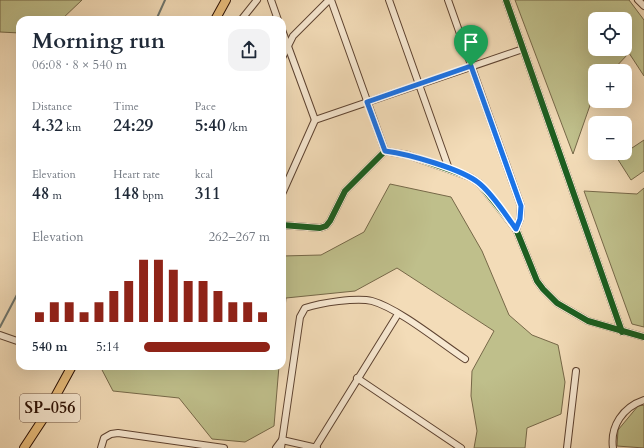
<!DOCTYPE html>
<meta charset="utf-8">
<style>
:root{--surface:#fff;--page:#f2f2f3;--text:#1f2937;--muted:#747a83;--accent:#8f2418}
body{margin:0;font-family:Cardo,serif;background:var(--page);color:var(--text);height:100vh;display:flex;flex-direction:column;font-size:15px;white-space:nowrap}
*{box-sizing:border-box;margin:0}
p{font-size:13px;color:var(--muted)}
.icon{flex:none;width:22px;height:22px;fill:none;stroke:currentColor;stroke-width:2;stroke-linecap:round;stroke-linejoin:round}
.map{position:relative;flex:1;overflow:hidden}
.panel{position:absolute;left:16px;top:16px;width:270px;height:354px;display:flex;flex-direction:column;background:var(--surface);border-radius:12px;box-shadow:0 4px 16px #0002}
.panel>*{flex:none}
.buttons{position:absolute;left:588px;top:12px;display:grid;gap:8px}
.buttons a{display:grid;place-items:center;width:44px;height:44px;border-radius:8px;background:var(--surface);box-shadow:0 4px 16px #0002;font-size:20px}
.pin{position:absolute;display:grid;place-items:center;width:34px;height:34px;color:#fff;margin:-41px -17px;border-radius:50% 50% 50% 0;rotate:-45deg;box-shadow:0 0 4px #0007}
.pin .icon{rotate:45deg}
.round{display:grid;place-items:center;flex:none;width:42px;height:42px;border-radius:12px;background:var(--page)}
.head{display:flex;align-items:center;justify-content:space-between;height:68px;padding:0 16px}
h1{font-size:22px;font-weight:700;line-height:30px}
.stats{display:grid;grid-template-columns:repeat(3,1fr);gap:6px;height:68px;padding:4px 16px}
.stats div{display:grid;align-content:center}
.stats b{font-size:17px;font-weight:700}
.stats small{font-size:11px;font-weight:400}
.stats p{font-size:11px}
.chart{height:112px;padding:8px 16px}
.chart p{display:flex;justify-content:space-between}
.chart svg{width:100%;height:72px;margin-top:4px;stroke:var(--accent);stroke-width:6}
ul{padding:0 16px;list-style:none;font-size:13px}
li{display:grid;grid-template-columns:64px 48px 1fr;align-items:center;height:30px}
li i{height:10px;border-radius:5px;background:var(--accent)}
.map>svg:first-child{display:block}
</style>
<div class="map">
<svg width="644" height="448" viewBox="0 0 644 448">
<rect width="100%" height="100%" fill="#f3dcb8"/>
<filter id="stains"><feTurbulence type="fractalNoise" baseFrequency=".005" numOctaves="4"/><feColorMatrix values="0 0 0 0 .2 0 0 0 0 .09 0 0 0 0 .02 0 0 0 .5 -.17"/></filter>
<radialGradient id="worn" r=".72"><stop offset=".6" stop-color="#630" stop-opacity="0"/><stop offset="1" stop-color="#630" stop-opacity=".3"/></radialGradient>
<g fill="#bfbf8b" stroke="#766848" fill-rule="evenodd">
<path d="M0 0H82L61 20H20V33L0 32Z"/>
<path d="M515 0H629L644 20V76L629 53 612 71H595V91L573 154ZM595 19H625V49H595Z"/>
<path d="M644 140V171L631 180 617 158Z"/>
<path d="M390 184 451 197 482 251 509 315 532 335 558 345 565 382 561 414 527 428 525 448H474L477 431 471 396 472 371 494 331 397 268 355 291 286 298 282 338V256L321 255 364 232Z"/>
<path d="M644 188V327L632 324 584 191 637 194Z"/>
<path d="M103 366H279L274 426 245 442 212 439 179 398 113 391 101 368Z"/>
<path d="M644 405V448L617 446 618 430 638 406Z"/>
</g>
<g fill="none" stroke-linecap="round" stroke-linejoin="round">
<g stroke="#6f766e" stroke-width="2">
<path d="M156 20 165 0"/>
<path d="M0 327 20 289"/>
</g>
<g stroke="#5e4331" stroke-width="8">
<g id="minor">
<path d="M271 0 278 20"/>
<path d="M331 0 385 151"/>
<path d="M389 0 449 169"/>
<path d="M448 0 521 206 520 219 516 229"/>
<path d="M506 0 622 332"/>
<path d="M638 0 644 6"/>
<path d="M241 20 257 0"/>
<path d="M282 30 315 120"/>
<path d="M282 58 293 36 329 0"/>
<path d="M315 120 523 49"/>
<path d="M282 194 315 120"/>
<path d="M282 225 320 228 326 226 330 221 345 191 385 151 408 155 470 177 479 183 516 229 537 281 543 289 557 303 588 321 644 337"/>
<path d="M0 335 20 342"/>
<path d="M357 378 461 448"/>
<path d="M101 448 104 438 111 434 118 433 224 448"/>
<path d="M276 448 282 440 317 448"/>
<path d="M281 448 300 317 305 308C320 303 357 297 372 301 398 308 441 343 465 359"/>
<path d="M315 448 398 314"/>
<path d="M567 448 576 371"/>
<path d="M613 448C610 426 623 407 644 400"/>
</g>
</g>
<g stroke="#2c1004" stroke-width="10">
<g id="major">
<path d="M215 20 226 0"/>
<path d="M24 448 43 419 72 366"/>
</g>
</g>
<use href="#minor" stroke="#f7e8d1" stroke-width="6"/>
<use href="#major" stroke="#eabe7c" stroke-width="8"/>
<g stroke="#f7e8d1" stroke-width="8">
<g id="cycleway">
<path d="M506 0 622 332"/>
<path d="M282 225 320 228 326 226 330 221 345 191 385 151 408 155 470 177 479 183 516 229 537 281 543 289 557 303 588 321 644 337"/>
</g>
</g>
<use href="#cycleway" stroke="#1b5e20" stroke-width="6"/>
</g>
<g fill="none" stroke-linecap="round" stroke-linejoin="round">
<g stroke="#fff" stroke-width="8">
<path id="route" d="M471 66 521 206 520 219 516 229C505 214 494 196 480 184 463 169 408 154 385 151L367 102Z"/>
</g>
<use href="#route" stroke="#1a73e8" stroke-width="5"/>
</g>
<g text-anchor="middle" dominant-baseline="central" stroke-width="4" stroke-linejoin="round" paint-order="stroke">
<rect fill="#f7e8d1" stroke="#695142" stroke-width="1" x="20" y="394" width="60" height="28" rx="3"/>
<g font-size="16" font-weight="bold" fill="#2c1004">
<text x="50" y="408">SP-056</text>
</g>
</g>
<rect width="100%" height="100%" filter="url(#stains)"/>
<rect width="100%" height="100%" fill="url(#worn)"/>
</svg>
<div class="buttons">
<a><svg class="icon" aria-label="locate" viewBox="0 0 24 24"><circle cx="12" cy="12" r="6"/><path d="M12 2v4M12 18v4M2 12h4M18 12h4"/></svg></a>
<a>+</a>
<a>−</a>
</div>
<div class="pin" style="left:471px;top:66px;background:#1e9e55"><svg class="icon" aria-label="arrive" viewBox="0 0 24 24"><path d="M6 21V4h12l-3 4 3 4H6"/></svg></div>
<section class="panel">
<div class="head"><div><h1>Morning run</h1><p>06:08 · 8 × 540 m</p></div><a class="round"><svg class="icon" aria-label="share" viewBox="0 0 24 24"><path d="M12 15V3M7 8l5-5 5 5M5 13v7h14v-7"/></svg></a></div>
<div class="stats">
<div><p>Distance</p><b>4.32<small> km</small></b></div>
<div><p>Time</p><b>24:29</b></div>
<div><p>Pace</p><b>5:40<small> /km</small></b></div>
</div>
<div class="stats">
<div><p>Elevation</p><b>48<small> m</small></b></div>
<div><p>Heart rate</p><b>148<small> bpm</small></b></div>
<div><p>kcal</p><b>311</b></div>
</div>
<div class="chart"><p><span>Elevation</span>262–267 m</p>
<svg viewBox="0 0 160 44" preserveAspectRatio="none"><path d="M5 44V38M15 44V32M25 44V32M35 44V38M45 44V32M55 44V25M65 44V19M75 44V6M85 44V6M95 44V12M105 44V19M115 44V19M125 44V25M135 44V32M145 44V32M155 44V38"/></svg>
</div>
<ul>
<li><b>540 m</b>5:14<i style="width:100%"></i></li>
</ul>
</section>
</div>
